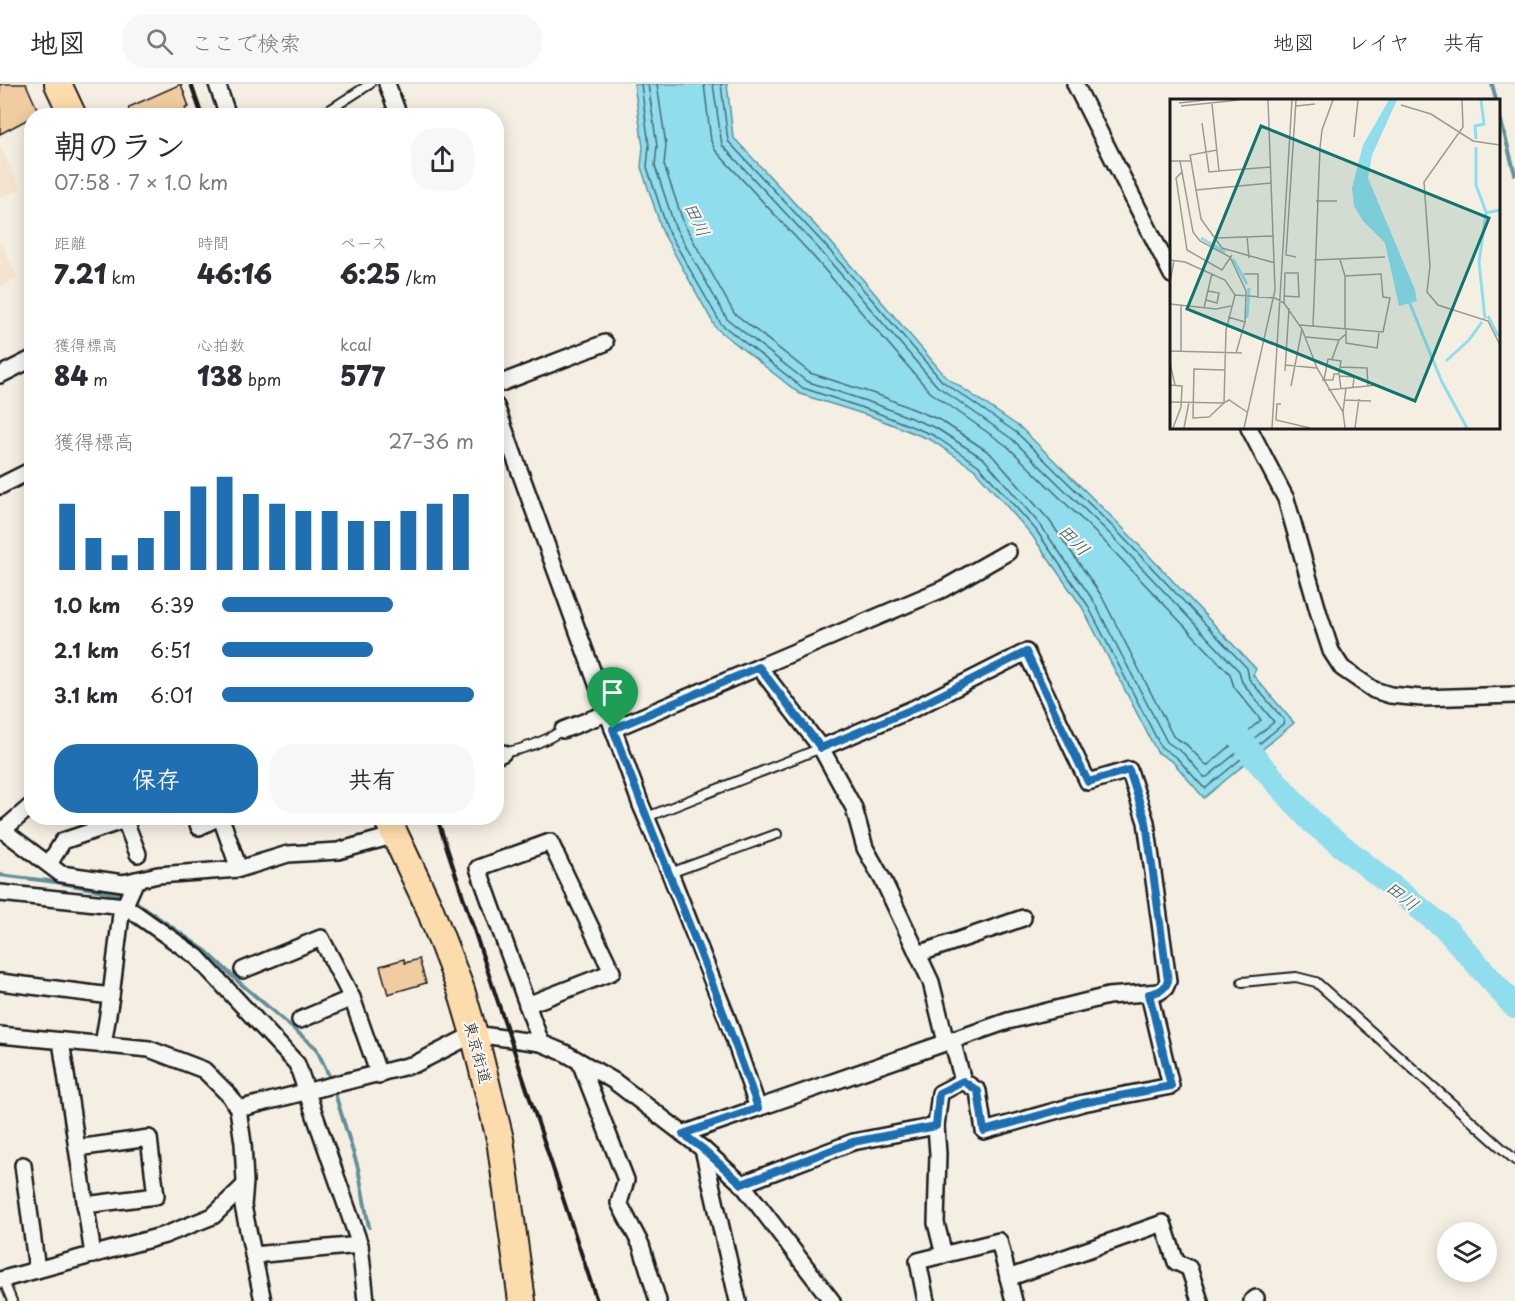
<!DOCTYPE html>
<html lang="ja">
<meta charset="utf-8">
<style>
:root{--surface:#fff;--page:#f7f7f7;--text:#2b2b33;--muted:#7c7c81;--line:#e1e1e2;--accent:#1f6fb2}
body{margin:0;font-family:"Playpen Sans","Klee One",sans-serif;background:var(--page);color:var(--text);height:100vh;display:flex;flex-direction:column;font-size:22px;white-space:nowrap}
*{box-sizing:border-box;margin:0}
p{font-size:20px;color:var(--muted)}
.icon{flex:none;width:33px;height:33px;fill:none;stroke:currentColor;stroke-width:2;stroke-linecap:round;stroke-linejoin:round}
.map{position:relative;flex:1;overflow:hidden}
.panel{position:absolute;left:24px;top:24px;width:480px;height:717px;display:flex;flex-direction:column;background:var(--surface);border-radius:24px;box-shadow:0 3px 15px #0003}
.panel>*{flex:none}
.controls{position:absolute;left:1437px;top:1138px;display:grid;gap:12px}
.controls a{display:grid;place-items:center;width:60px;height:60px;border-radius:50%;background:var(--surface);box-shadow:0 3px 15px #0003;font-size:30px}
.pin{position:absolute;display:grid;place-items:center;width:51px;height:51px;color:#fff;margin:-62px -26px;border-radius:50% 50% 50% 0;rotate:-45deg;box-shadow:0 0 6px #0007}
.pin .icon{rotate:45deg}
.round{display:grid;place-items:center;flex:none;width:63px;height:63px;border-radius:24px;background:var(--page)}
.summary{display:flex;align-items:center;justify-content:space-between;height:102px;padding:0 30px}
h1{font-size:33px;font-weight:800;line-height:45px}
.stats{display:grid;grid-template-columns:repeat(3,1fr);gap:9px;height:102px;padding:6px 30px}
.stats div{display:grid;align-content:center}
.stats b{font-size:26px;font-weight:800}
.stats small{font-size:16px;font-weight:400}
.stats p{font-size:16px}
.chart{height:168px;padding:12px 30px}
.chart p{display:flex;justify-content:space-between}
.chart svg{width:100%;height:108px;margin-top:6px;stroke:var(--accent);stroke-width:6}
.button{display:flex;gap:12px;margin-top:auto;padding:12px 30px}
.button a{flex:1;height:69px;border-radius:24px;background:var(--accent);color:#fff;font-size:24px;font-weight:800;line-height:69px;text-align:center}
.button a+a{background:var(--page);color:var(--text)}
ul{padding:0 30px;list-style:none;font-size:20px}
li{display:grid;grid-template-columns:96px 72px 1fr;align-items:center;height:45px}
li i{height:15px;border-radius:8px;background:var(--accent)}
header{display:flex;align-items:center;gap:36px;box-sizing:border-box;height:84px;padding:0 30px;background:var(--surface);border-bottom:2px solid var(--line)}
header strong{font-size:28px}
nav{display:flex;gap:33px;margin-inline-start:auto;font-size:21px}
.search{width:420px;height:54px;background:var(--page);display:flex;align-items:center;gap:15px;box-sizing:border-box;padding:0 21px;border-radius:24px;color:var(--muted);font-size:22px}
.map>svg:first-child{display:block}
</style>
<header>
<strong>地図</strong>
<div class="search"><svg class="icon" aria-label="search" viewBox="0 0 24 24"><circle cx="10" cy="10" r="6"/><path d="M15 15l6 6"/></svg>ここで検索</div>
<nav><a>地図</a><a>レイヤ</a><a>共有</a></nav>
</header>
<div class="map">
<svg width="1515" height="1217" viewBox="0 0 1515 1217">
<rect width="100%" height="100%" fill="#f5eee2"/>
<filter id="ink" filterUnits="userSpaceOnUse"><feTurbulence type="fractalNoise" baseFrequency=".0167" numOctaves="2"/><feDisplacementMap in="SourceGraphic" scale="12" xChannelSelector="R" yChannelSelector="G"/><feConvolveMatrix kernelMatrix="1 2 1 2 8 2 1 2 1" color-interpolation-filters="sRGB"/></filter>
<g filter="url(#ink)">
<g fill="#f4e4ce">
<path d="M0 63 21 105 0 114Z"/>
<path d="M0 158 18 194 0 203Z"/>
</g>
<path fill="#8fdded" stroke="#619099" stroke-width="1.5" d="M634 0H727L733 53 829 156 946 293 1021 344 1119 440 1256 585 1253 591 1294 639 1204 714 1173 678 1157 668 1082 523 1031 450 974 385 931 356 873 333 800 310 716 244 663 149 641 83 643 63Z"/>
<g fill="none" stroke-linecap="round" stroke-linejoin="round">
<g stroke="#4a6970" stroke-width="1.5">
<path d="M641 0 649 62 647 83 668 147 721 240 803 304 875 328 933 351 978 381 1036 446 1087 520 1161 663 1177 674 1203 703 1206 704 1283 640 1284 636 1249 595 1247 584 1115 445 1017 349 942 297 824 160 728 57 721 0"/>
<path d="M648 0 657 62 655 82 675 143 727 235 806 297 878 321 936 344 984 375 1041 442 1093 516 1167 658 1183 669 1204 693H1207L1274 638 1242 598 1239 587 1110 450 1012 355 937 302 819 165 722 61 713 0"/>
<path d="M657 0 666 61 664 81 684 140 734 229 810 289 881 312 940 336 990 369 1049 436 1101 511 1173 652 1187 661 1205 680 1208 681 1261 636 1234 603 1230 590 1103 456 1007 362 930 308 812 171 715 66 711 57 704 0"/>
</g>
<g stroke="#619099" stroke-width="4">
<path d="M1492 0 1496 16"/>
<path d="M1498 26 1515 90"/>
<path d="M0 791 56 798 124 811"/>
<path d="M130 814 207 868 240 899 316 964 331 996"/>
<path d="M333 1003 358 1084 369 1143"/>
<path d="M357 1207 358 1217"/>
</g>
<path stroke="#8fdded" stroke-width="24" d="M1235 647 1254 673 1312 738 1447 846 1515 923"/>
</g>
<g fill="#f1cca1" stroke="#1c1c1c" stroke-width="1.5">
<path d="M0 0H26L39 29 32 32V33L0 50Z"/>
<path d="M181 0 189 23 185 24 188 32H128L129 23Z"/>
<path d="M404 875 405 879 419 875 426 899 388 910 380 882Z"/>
</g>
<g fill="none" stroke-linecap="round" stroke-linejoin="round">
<g stroke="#1c1c1c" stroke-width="12">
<g id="service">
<path d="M320 32 370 0"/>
<path d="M503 669C525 665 544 658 563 646"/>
<path d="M647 733 821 664"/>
<path d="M670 789 777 750"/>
<path d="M1242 898 1296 893 1316 898 1515 1076"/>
<path d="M2 1193 12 1217"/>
</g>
</g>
<g stroke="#1c1c1c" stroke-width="20">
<g id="minor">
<path d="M217 0 228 32"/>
<path d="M387 0 399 32"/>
<path d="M1075 0 1172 191"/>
<path d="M0 291 32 275"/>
<path d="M496 301 605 259"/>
<path d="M496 322 641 721 670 789 727 934 758 1024"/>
<path d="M1249 344 1286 415 1319 530 1331 567 1342 584 1374 606 1390 611 1422 614 1515 611"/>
<path d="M0 402 32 386"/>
<path d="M613 645 943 505 1008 468"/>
<path d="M563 646 607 629"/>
<path d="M821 664 854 724 865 764 884 798 931 898 946 958"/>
<path d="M496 672 503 669"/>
<path d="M124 734 138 770"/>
<path d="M196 734 199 743 217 734"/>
<path d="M221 734 239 785"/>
<path d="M0 744 61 790 123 799 158 791 239 785 288 770 338 767 396 751"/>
<path d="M3 746 32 721"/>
<path d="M49 780 63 757 125 736"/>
<path d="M0 809 125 822 197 873 297 980 360 1161 253 1171"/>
<path d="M918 870 1023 834"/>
<path d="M243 886 321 854 352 914 379 991"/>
<path d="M0 898 111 912 121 830 136 796"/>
<path d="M527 921 612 888 550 758 478 784 541 959"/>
<path d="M300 936 352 914"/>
<path d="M0 951 149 965 204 986 230 1012 238 1025 415 980 474 950 541 959 565 969 614 997 703 1065 742 1100 832 1217"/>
<path d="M952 956 963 997 978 1007 984 1047 1083 1019 1171 1002 1149 910"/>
<path d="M61 957 93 1171"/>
<path d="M103 961 111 912"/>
<path d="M580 978 626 1096 619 1119 641 1161 658 1217"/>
<path d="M238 1025 243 1059 245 1098 243 1122 263 1217"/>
<path d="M683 1050 1008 937 1108 912 1159 908 1165 904 1168 897 1146 738 1129 686 1088 698 1026 568 915 624 821 664 759 583"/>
<path d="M77 1064 149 1054 156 1112 85 1121"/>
<path d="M703 1065 738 1217"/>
<path d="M23 1081 37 1186"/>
<path d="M742 1100 853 1058 936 1042"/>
<path d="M360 1161 366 1217"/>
<path d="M944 1171 936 1139 938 1070 936 1042 940 1009 963 997"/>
<path d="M1008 1194 1163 1139 1176 1178 1189 1184 1200 1217"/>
<path d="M0 1196 165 1151 213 1132 244 1102"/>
<path d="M926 1217 918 1177 999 1157 1014 1217"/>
<path d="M1252 1217 1256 1214"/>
</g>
</g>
<g stroke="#1c1c1c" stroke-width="30">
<g id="trunk">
<path d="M58 0 73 32"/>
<path d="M387 734 429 823 461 906 474 950 500 1055 522 1217"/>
</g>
</g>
<use href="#service" stroke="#f6f6f2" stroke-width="8"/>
<use href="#minor" stroke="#f6f6f2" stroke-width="15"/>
<use href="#trunk" stroke="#fcdcac" stroke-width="26"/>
<g stroke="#1c1c1c" stroke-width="4">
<path d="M191 0 202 32"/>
<path d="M437 734 597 1217"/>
</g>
</g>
</g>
<g fill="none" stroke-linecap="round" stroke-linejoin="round" filter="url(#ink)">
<g stroke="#fff" stroke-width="12">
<path id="route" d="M1026 568 1088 698 1129 686 1146 738 1168 897C1164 907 1158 908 1149 910L1171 1002 1083 1019 984 1047 978 1007 963 997 939 1009 936 1042 853 1058 742 1100 703 1065 683 1050 758 1024C714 896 660 772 613 645L759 583 821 664 915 624Z"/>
</g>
<use href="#route" stroke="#1f6fb2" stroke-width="8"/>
</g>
<g text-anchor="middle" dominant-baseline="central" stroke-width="4.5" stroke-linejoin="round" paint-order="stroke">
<g font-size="16" fill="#1c1c1c" stroke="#f6f6f2">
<text transform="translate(479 968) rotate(75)">東京街道</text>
</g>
<g font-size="18" font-style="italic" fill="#3e565b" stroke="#f6f6f2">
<text transform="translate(698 135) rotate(65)">田川</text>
<text transform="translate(1075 455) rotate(46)">田川</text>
<text transform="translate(1403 811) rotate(39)">田川</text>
</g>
</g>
<g transform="translate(1170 15)">
<rect width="330" height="330" fill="#f5eee2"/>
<path d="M219 1H227L202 56 198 79 245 191 247 202 229 207 215 144 193 122 184 107 182 89 193 46Z" fill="#8fdded"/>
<path fill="none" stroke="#8fdded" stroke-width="3" d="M306 40 305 27 314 25 311 1M306 48V86L316 113M31 139 55 153M63 160 77 185M238 200 272 283 297 329M318 217 328 237M77 219 79 189M315 220 309 163 316 114 330 111M276 262 299 241 312 223"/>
<path fill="none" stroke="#9e9a93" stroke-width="1.5" d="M292 1 293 28 254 83 260 167 257 193 268 206 318 222 330 246M9 4 35 1M42 5 49 72 101 68M231 6 261 15 303 42 330 46M11 7 69 1M126 7 145 5M32 24 39 73 49 72M184 38 188 1M47 51 20 56 31 120 52 149 105 164M0 62H21M10 62 12 73 6 79 17 151 52 171 62 156M12 73 23 133 30 142 60 158 76 192 75 223 58 218M26 91 101 84M146 102H167M77 137 79 159M46 139 104 137M126 158 116 156 126 1M0 161 15 163 55 181 65 196 105 199 114 204 132 230 147 269 173 313 175 329M144 161 215 158M74 175H88V199M175 177V229M0 184 4 161M65 196 56 231 54 304 59 301 77 313M36 201 47 204 49 194 38 192M114 204 115 174H128L129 198 115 197M0 205 46 210 61 207M34 209 42 174M130 226 213 233 220 199 213 198 211 175 175 177 170 161M143 227 150 49 152 31 163 1M176 229V244L207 249 209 234M136 238 169 241M0 252 72 254M11 253V206M66 254 75 223M162 260 169 241 176 235M0 264 5 286M115 266 147 269M170 268 197 269 198 287M115 272 119 209M170 277 184 278 183 288M152 281H163L164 275H169L171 290M154 281 158 260 171 262 169 275M0 286 12 287 11 308 3 329M121 287 132 230M158 291 207 286M174 301 201 302M0 303 54 304M54 304 39 318 23 319 24 270 54 271M111 305H107L106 321 140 329M173 313 176 289M14 329 19 303M74 329 105 191 98 1M102 329 122 1M185 329 189 300"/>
<path fill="#0f766e" fill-opacity="0.15" stroke="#0f766e" stroke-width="3" d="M91 27 319 119 245 302 17 210Z"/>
<rect width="330" height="330" fill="none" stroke="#1c1c1c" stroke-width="3"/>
</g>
</svg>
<div class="controls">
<a><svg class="icon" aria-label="layers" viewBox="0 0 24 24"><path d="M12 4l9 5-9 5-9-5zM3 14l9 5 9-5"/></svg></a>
</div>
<div class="pin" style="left:613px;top:645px;background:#1e9e55"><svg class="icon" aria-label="arrive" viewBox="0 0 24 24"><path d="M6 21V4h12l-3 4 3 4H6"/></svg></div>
<section class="panel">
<div class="summary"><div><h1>朝のラン</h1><p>07:58 · 7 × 1.0 km</p></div><a class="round"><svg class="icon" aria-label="share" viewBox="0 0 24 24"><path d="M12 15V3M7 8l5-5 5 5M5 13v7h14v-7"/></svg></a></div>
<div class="stats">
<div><p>距離</p><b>7.21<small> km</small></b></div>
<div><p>時間</p><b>46:16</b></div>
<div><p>ペース</p><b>6:25<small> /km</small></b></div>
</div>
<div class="stats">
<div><p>獲得標高</p><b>84<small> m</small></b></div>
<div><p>心拍数</p><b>138<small> bpm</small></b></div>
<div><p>kcal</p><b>577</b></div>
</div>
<div class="chart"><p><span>獲得標高</span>27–36 m</p>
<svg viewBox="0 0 160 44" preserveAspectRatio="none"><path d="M5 44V17M15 44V31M25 44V38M35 44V31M45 44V20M55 44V10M65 44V6M75 44V13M85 44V17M95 44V20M105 44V20M115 44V24M125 44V24M135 44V20M145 44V17M155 44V13"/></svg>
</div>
<ul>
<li><b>1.0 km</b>6:39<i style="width:68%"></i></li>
<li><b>2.1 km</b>6:51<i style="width:60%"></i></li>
<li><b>3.1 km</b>6:01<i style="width:100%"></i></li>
</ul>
<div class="button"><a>保存</a><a>共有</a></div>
</section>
</div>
